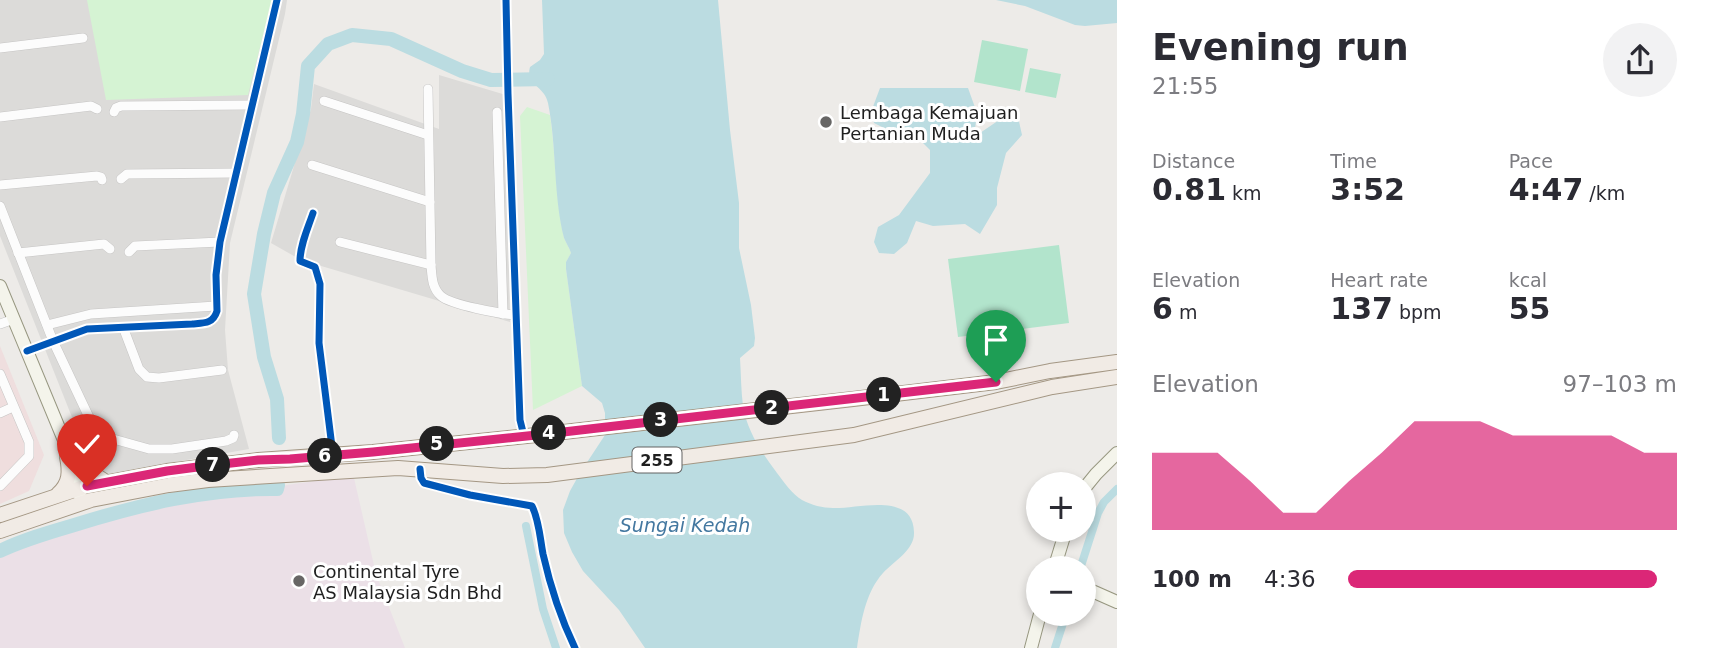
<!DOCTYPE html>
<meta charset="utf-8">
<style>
:root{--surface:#fff;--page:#f2f2f3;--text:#2b2b33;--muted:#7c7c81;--accent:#db2777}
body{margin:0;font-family:"DejaVu Sans",sans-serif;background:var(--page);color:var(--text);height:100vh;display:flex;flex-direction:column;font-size:26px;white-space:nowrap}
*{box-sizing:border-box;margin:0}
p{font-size:23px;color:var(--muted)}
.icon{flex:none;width:38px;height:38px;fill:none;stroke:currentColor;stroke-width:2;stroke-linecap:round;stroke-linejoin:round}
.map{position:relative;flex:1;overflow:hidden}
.drawer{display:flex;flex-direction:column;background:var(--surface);width:595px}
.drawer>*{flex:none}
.buttons{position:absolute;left:1026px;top:472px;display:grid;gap:14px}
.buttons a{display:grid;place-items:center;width:70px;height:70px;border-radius:50%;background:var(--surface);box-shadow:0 4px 10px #0003;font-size:35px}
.pin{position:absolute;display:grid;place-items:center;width:60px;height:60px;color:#fff;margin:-72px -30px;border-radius:50% 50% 50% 0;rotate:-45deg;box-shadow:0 0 7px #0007}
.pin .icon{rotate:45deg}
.km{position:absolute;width:35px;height:35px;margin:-18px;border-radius:50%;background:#222;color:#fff;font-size:19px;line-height:35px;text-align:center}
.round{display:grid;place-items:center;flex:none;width:74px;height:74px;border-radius:37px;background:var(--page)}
.head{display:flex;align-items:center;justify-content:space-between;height:119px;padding:0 35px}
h1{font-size:38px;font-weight:700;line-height:52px}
.stats{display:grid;grid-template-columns:repeat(3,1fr);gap:10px;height:119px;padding:7px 35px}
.stats div{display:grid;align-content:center}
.stats b{font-size:30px;font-weight:700}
.stats small{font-size:19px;font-weight:400}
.stats p{font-size:19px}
.chart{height:196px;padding:14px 35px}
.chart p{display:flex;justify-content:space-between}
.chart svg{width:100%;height:126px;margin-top:7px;fill:var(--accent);opacity:.7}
ul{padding:0 35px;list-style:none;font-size:23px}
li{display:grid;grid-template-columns:112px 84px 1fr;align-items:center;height:52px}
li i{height:18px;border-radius:9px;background:var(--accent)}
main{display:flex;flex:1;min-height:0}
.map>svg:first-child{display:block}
</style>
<main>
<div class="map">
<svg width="1117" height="648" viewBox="0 0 1117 648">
<rect width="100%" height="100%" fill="#edebe8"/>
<g fill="#dcdbd9">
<path d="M0 0H287L285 14 230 243 225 330 228 370 249 449 107 474 89 460 0 236Z"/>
<path d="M439 75 506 95 510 322 301 260 271 243 311 109 314 84 439 129Z"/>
</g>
<path fill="#efdede" d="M0 346 44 455 29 491 0 504Z"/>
<path fill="#ebe0e7" d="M337 478H354L376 574 405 648H0V558L29 546 125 515 177 504 265 492 287 485Z"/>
<g fill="#d5f3d3">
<path d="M87 0H272L248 95 106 100Z"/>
<path d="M527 107 550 115C556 155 555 198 564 238 566 243 569 247 571 253L566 262V269L582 386 533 410 520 116Z"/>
</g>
<g fill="#b2e4cc">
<path d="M982 40 1028 49 1020 91 974 82Z"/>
<path d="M1030 68 1061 74 1056 98 1025 92Z"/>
<path d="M1059 245 1069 323 958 337 948 259Z"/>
</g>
<g fill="#bbdce1">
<path d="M542 0H718L730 130 739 203V248L751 305 755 338 754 346 740 358C741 374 741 391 743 406 747 431 762 453 777 473 784 482 792 494 802 500 811 505 823 508 833 508 857 509 913 491 914 532 915 550 894 561 883 573 865 593 861 622 857 648H645L619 610 583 571 572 552 564 533 563 510 570 491 580 473 605 435V413L602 403 582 386 566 269V262L571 253C569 247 566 243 564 238 553 194 557 147 548 103 545 86 525 85 530 67L540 60 544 54Z"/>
<path d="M996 0H1117V23L1085 26 1075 25 1025 6Z"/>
<path d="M880 88H968L977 113 975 129 980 133 1005 116 1018 117 1022 135 1006 153 997 188V205L980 234 965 224 933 226 916 221 907 243 894 254 879 253 874 242 878 227 899 215 930 173V150L914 134 888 130 874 123 871 112Z"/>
</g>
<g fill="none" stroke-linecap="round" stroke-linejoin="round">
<g stroke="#bbdce1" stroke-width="8">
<path d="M526 526 543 609 556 648"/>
<path d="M1080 569 1098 513 1104 502 1117 489"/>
<path d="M1055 648 1066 614"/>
</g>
<g stroke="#bbdce1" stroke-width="14">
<path d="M279 438 277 399 264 357 254 294 264 234 274 193 297 142 303 114 308 66 328 44 352 35 391 39 462 71 491 80 548 79"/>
<path d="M0 551C23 540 47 533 71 526 138 505 207 488 277 489L278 485"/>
</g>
<g stroke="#c6c5c4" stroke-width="10">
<g id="street">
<path d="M506 0 508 94 520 420 524 436"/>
<path d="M0 48 83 38"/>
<path d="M428 89 431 265C432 277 432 288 441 296 451 305 501 314 516 315"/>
<path d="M324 101 428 135"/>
<path d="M114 112 116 108 121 106 251 105"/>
<path d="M497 112 503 314"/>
<path d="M0 117 91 106 97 109"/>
<path d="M312 165 430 202"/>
<path d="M121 179 127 174 237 173"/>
<path d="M0 185 97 176 101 177 102 180"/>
<path d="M0 206 53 341 95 430 106 437 149 449H172L226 441 233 438 234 435"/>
<path d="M313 213C308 228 300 245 300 261L315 267 320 284 319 343 333 455"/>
<path d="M340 242 431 265"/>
<path d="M129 252 135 246 220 242"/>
<path d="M18 253 104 244 110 249"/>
<path d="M0 324 14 319"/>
<path d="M47 325 91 314 216 306"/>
<path d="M123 327 139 369 147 377 159 378 222 370"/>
<path d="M27 351 87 329 192 324C204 323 213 324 217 311L216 275 220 242 277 0"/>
<path d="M0 374 29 442V456L0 486"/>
<path d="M0 413 13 407"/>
<path d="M420 469 421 478 424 483 470 495 532 506C539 520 540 538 543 554 550 585 561 619 575 648"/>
</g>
</g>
<g stroke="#979780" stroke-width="14">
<g id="secondary">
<path d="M0 286 66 445 67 457 80 496"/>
<path d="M1083 490 1096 474 1117 453"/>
<path d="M1054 569 1066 530"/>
<path d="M1083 587 1117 602"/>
<path d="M1031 648 1040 614"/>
</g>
</g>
<g stroke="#a49784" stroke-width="16">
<g id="primary">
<path d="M75 454 89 471 106 482"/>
<path d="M58 494C70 483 70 472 67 457"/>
<path d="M0 515 87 486 167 471 258 460 373 452 546 434 853 399 996 382 1050 371 1117 362"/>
<path d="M0 531 91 500 169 485 208 480 398 468 503 476 547 475 854 435 1052 387 1117 377"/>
</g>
</g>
<use href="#street" stroke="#fcfcfc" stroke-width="9"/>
<use href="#secondary" stroke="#f4f4eb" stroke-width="12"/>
<use href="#primary" stroke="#f1ebe5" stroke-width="14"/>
<g stroke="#fff" stroke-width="11">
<g id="cycleway">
<path d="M506 0 508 94 520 420 524 436"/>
<path d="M313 213C308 228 300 245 300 261L315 267 320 284 319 343 333 455"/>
<path d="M27 351 87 329 192 324C204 323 213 324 217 311L216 275 220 242 277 0"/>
<path d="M420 469 421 478 424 483 470 495 532 506C539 520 540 538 543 554 550 585 561 619 575 648"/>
</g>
</g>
<use href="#cycleway" stroke="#0057b8" stroke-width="7"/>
</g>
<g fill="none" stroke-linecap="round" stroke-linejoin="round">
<g stroke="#fff" stroke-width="14">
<path id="route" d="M87 486 167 471 205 466 258 460 290 459 373 452 546 434 996 382"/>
</g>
<use href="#route" stroke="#db2777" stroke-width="9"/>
</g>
<g fill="#676665" stroke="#fff" stroke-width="2.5">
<circle cx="826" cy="122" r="7"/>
<circle cx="299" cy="581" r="7"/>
</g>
<g text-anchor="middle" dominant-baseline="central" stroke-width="6" stroke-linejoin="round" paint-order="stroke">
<rect fill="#fff" stroke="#626262" stroke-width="2" x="632.5" y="447.5" width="49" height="25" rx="5"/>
<g font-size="16" font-weight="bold" fill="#1f1f1f">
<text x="657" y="460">255</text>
</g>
<g font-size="18" fill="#1f1f1f" stroke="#fff" text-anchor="start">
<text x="840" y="112">Lembaga Kemajuan<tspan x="840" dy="21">Pertanian Muda</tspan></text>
<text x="313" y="571">Continental Tyre<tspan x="313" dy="21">AS Malaysia Sdn Bhd</tspan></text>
</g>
<g font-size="19" font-style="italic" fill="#4478a0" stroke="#fff">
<text x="685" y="525">Sungai Kedah</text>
</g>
</g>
</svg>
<div class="buttons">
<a>+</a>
<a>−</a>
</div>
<div class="pin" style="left:996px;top:382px;background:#1e9e55"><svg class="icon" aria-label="arrive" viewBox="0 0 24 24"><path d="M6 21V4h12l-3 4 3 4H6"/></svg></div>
<div class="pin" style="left:87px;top:486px;background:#d93025"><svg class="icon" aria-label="check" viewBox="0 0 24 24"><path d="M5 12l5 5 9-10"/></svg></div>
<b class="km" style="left:884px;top:395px">1</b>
<b class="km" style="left:772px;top:408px">2</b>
<b class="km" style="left:661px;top:420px">3</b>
<b class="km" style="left:549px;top:433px">4</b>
<b class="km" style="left:437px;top:444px">5</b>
<b class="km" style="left:325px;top:456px">6</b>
<b class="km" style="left:213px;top:465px">7</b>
</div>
<section class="drawer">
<div class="head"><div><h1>Evening run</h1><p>21:55</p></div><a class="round"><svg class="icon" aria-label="share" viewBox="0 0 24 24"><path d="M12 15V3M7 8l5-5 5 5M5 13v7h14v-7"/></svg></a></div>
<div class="stats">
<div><p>Distance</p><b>0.81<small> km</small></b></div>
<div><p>Time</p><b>3:52</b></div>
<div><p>Pace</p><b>4:47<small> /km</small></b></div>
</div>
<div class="stats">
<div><p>Elevation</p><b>6<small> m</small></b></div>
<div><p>Heart rate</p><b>137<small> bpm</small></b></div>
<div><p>kcal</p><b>55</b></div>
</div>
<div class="chart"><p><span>Elevation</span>97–103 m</p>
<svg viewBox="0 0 160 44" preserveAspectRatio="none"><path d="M0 44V17L10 17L20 17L30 27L40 38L50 38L60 27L70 17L80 6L90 6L100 6L110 11L120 11L130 11L140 11L150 17L160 17V44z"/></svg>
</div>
<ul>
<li><b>100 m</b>4:36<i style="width:94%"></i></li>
</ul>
</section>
</main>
